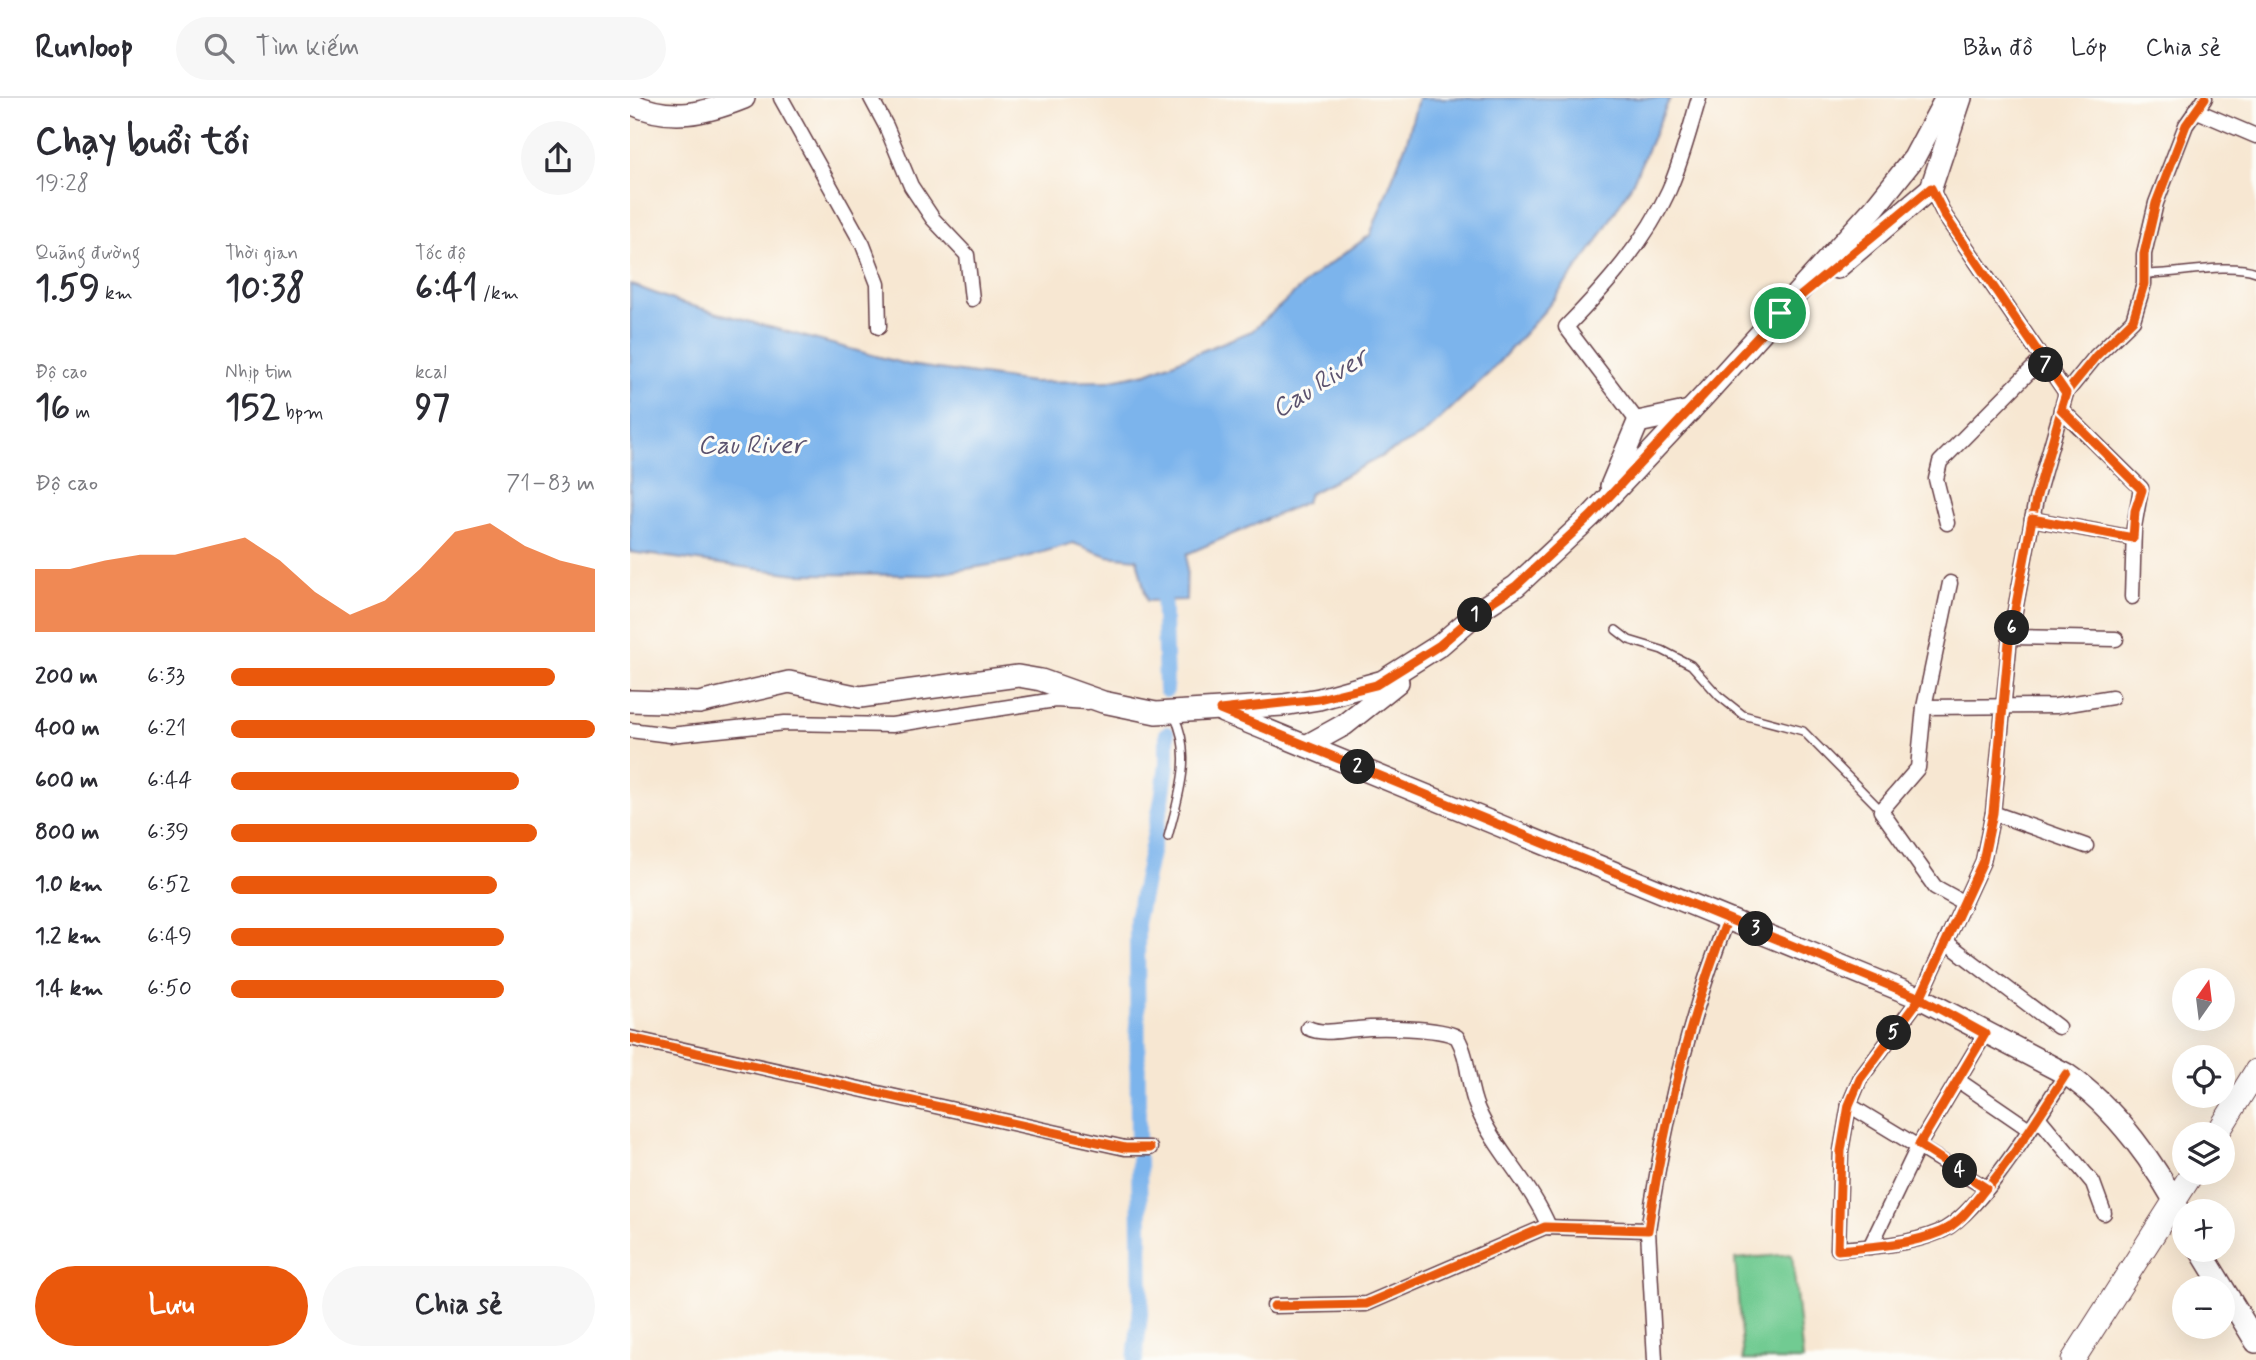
<!DOCTYPE html>
<html lang="vi">
<meta charset="utf-8">
<style>
:root{--surface:#fff;--page:#f7f7f7;--text:#2b2b33;--muted:#7c7c81;--line:#e1e1e2;--accent:#ea580c}
body{margin:0;font-family:Mynerve,sans-serif;background:var(--page);color:var(--text);height:100vh;display:flex;flex-direction:column;font-size:26px;white-space:nowrap}
*{box-sizing:border-box;margin:0}
p{font-size:23px;color:var(--muted)}
.icon{flex:none;width:38px;height:38px;fill:none;stroke:currentColor;stroke-width:2;stroke-linecap:round;stroke-linejoin:round}
.map{position:relative;flex:1;overflow:hidden}
.side{display:flex;flex-direction:column;background:var(--surface);width:630px}
.side>*{flex:none}
.needle{width:46px;rotate:14deg}
.tools{position:absolute;left:1542px;top:870px;display:grid;gap:14px}
.tools a{display:grid;place-items:center;width:63px;height:63px;border-radius:50%;background:var(--surface);box-shadow:0 7px 28px #0002;font-size:35px}
.pin{position:absolute;display:grid;place-items:center;width:60px;height:60px;color:#fff;margin:-30px;border:4px solid #fff;border-radius:50%;box-shadow:0 2px 7px #0007}
.km{position:absolute;width:35px;height:35px;margin:-18px;border-radius:50%;background:#222;color:#fff;font-size:19px;line-height:35px;text-align:center}
.round{display:grid;place-items:center;flex:none;width:74px;height:74px;border-radius:37px;background:var(--page)}
.head{display:flex;align-items:center;justify-content:space-between;height:119px;padding:0 35px}
h1{font-size:38px;font-weight:800;line-height:52px}
.metrics{display:grid;grid-template-columns:repeat(3,1fr);gap:10px;height:119px;padding:7px 35px}
.metrics div{display:grid;align-content:center}
.metrics b{font-size:35px;font-weight:800}
.metrics small{font-size:19px;font-weight:400}
.metrics p{font-size:19px}
.chart{height:196px;padding:14px 35px}
.chart p{display:flex;justify-content:space-between}
.chart svg{width:100%;height:126px;margin-top:7px;fill:var(--accent);opacity:.7}
.primary-button{display:flex;gap:14px;margin-top:auto;padding:14px 35px}
.primary-button a{flex:1;height:80px;border-radius:42px;background:var(--accent);color:#fff;font-size:28px;font-weight:800;line-height:80px;text-align:center}
.primary-button a+a{background:var(--page);color:var(--text)}
ul{padding:0 35px;list-style:none;font-size:23px}
li{display:grid;grid-template-columns:112px 84px 1fr;align-items:center;height:52px}
li i{height:18px;border-radius:9px;background:var(--accent)}
header{display:flex;align-items:center;gap:42px;box-sizing:border-box;height:98px;padding:0 35px;background:var(--surface);border-bottom:2px solid var(--line)}
header strong{font-size:33px}
nav{display:flex;gap:38px;margin-inline-start:auto;font-size:24px}
.search{width:490px;height:63px;background:var(--page);display:flex;align-items:center;gap:18px;box-sizing:border-box;padding:0 24px;border-radius:38px;color:var(--muted);font-size:26px}
main{display:flex;flex:1;min-height:0}
.map>svg:first-child{display:block}
</style>
<header>
<strong>Runloop</strong>
<div class="search"><svg class="icon" aria-label="search" viewBox="0 0 24 24"><circle cx="10" cy="10" r="6"/><path d="M15 15l6 6"/></svg>Tìm kiếm</div>
<nav><a>Bản đồ</a><a>Lớp</a><a>Chia sẻ</a></nav>
</header>
<main>
<section class="side">
<div class="head"><div><h1>Chạy buổi tối</h1><p>19:28</p></div><a class="round"><svg class="icon" aria-label="share" viewBox="0 0 24 24"><path d="M12 15V3M7 8l5-5 5 5M5 13v7h14v-7"/></svg></a></div>
<div class="metrics">
<div><p>Quãng đường</p><b>1.59<small> km</small></b></div>
<div><p>Thời gian</p><b>10:38</b></div>
<div><p>Tốc độ</p><b>6:41<small> /km</small></b></div>
</div>
<div class="metrics">
<div><p>Độ cao</p><b>16<small> m</small></b></div>
<div><p>Nhịp tim</p><b>152<small> bpm</small></b></div>
<div><p>kcal</p><b>97</b></div>
</div>
<div class="chart"><p><span>Độ cao</span>71–83 m</p>
<svg viewBox="0 0 160 44" preserveAspectRatio="none"><path d="M0 44V22L10 22L20 19L30 17L40 17L50 14L60 11L70 19L80 30L90 38L100 33L110 22L120 9L130 6L140 14L150 19L160 22V44z"/></svg>
</div>
<ul>
<li><b>200 m</b>6:33<i style="width:89%"></i></li>
<li><b>400 m</b>6:21<i style="width:100%"></i></li>
<li><b>600 m</b>6:44<i style="width:79%"></i></li>
<li><b>800 m</b>6:39<i style="width:84%"></i></li>
<li><b>1.0 km</b>6:52<i style="width:73%"></i></li>
<li><b>1.2 km</b>6:49<i style="width:75%"></i></li>
<li><b>1.4 km</b>6:50<i style="width:75%"></i></li>
</ul>
<div class="primary-button"><a>Lưu</a><a>Chia sẻ</a></div>
</section>
<div class="map">
<svg width="1626" height="1262" viewBox="0 0 1626 1262">
<rect width="100%" height="100%" fill="#fdfcf7"/>
<filter id="ink" filterUnits="userSpaceOnUse"><feTurbulence type="fractalNoise" baseFrequency=".0143" numOctaves="2"/><feDisplacementMap in="SourceGraphic" scale="14" xChannelSelector="R" yChannelSelector="G"/><feConvolveMatrix kernelMatrix="1 2 1 2 8 2 1 2 1" color-interpolation-filters="sRGB"/></filter>
<filter id="wash" filterUnits="userSpaceOnUse"><feTurbulence type="fractalNoise" baseFrequency=".00686" numOctaves="4" result="noise"/><feDisplacementMap in="SourceGraphic" scale="28" xChannelSelector="R" yChannelSelector="G"/><feGaussianBlur stdDeviation="1.57" result="paint"/><feColorMatrix in="noise" values="0 0 0 0 0 0 0 0 0 0 0 0 0 0 0 0 0 1.4 0 .05"/><feComposite in="paint" operator="in"/></filter>
<g filter="url(#wash)">
<rect width="100%" height="100%" fill="#f7e7d2"/>
<path fill="#71cb92" stroke="#5e755e" stroke-width="2" d="M1162 1156 1173 1262H1113L1105 1161Z"/>
<path fill="#7cb4ec" stroke="#636a8c" stroke-width="2" d="M788 0H1040L1002 86 964 148 916 211 860 274 793 337 679 396 676 404 557 456 556 502 517 503 507 461 477 458 443 445 383 463 301 477 167 476 0 454V186L48 204 279 267 402 284 477 283 517 275 622 233 687 175 740 137 777 43Z"/>
<g fill="none" stroke-linecap="round" stroke-linejoin="round">
<g stroke="#7cb4ec" stroke-width="16">
<path d="M533 483 536 592"/>
<path d="M508 1044 507 821 532 702 537 666V636"/>
<path d="M505 1262 511 1208 509 1061"/>
</g>
</g>
</g>
<g filter="url(#ink)">
<g fill="none" stroke-linecap="round" stroke-linejoin="round">
<g stroke="#643d44" stroke-width="10">
<g id="lane">
<path d="M1516 176C1547 176 1599 164 1626 174"/>
<path d="M986 532 999 542 1032 552 1061 567 1089 598 1113 617 1173 633 1251 712"/>
<path d="M538 739C548 700 564 657 544 618"/>
</g>
</g>
<g stroke="#643d44" stroke-width="17">
<g id="street">
<path d="M151 0 233 147 248 186 249 229"/>
<path d="M241 0 256 28 281 88 303 121 337 157 342 201"/>
<path d="M1565 12 1626 38"/>
<path d="M1301 90 1315 118 1436 295"/>
<path d="M1431 311 1511 390 1504 429 1502 499"/>
<path d="M1008 324 936 229C975 189 1016 143 1039 92 1052 62 1060 30 1069 0"/>
<path d="M1402 421 1503 440"/>
<path d="M1317 425 1306 381 1310 364 1412 261"/>
<path d="M1320 485 1294 609 1288 670 1251 713 1305 789 1334 805"/>
<path d="M1380 539 1486 541"/>
<path d="M1294 609 1426 608 1482 599"/>
<path d="M0 632 40 637 155 625 262 627 425 602 458 604"/>
<path d="M1363 715 1456 748"/>
<path d="M1316 844 1428 929"/>
<path d="M678 930C693 937 711 932 727 931 748 929 810 929 827 939 840 961 837 989 848 1012 866 1053 902 1087 919 1129"/>
<path d="M0 940 495 1050H520"/>
<path d="M1436 976C1411 1014 1348 1119 1309 1134 1278 1147 1240 1149 1208 1151L1211 1053 1219 1007 1230 981 1290 900 1353 763 1363 715 1380 539 1406 401 1436 295 1466 258 1503 222 1514 186V156L1526 105 1556 27 1575 0"/>
<path d="M1329 983 1399 1031"/>
<path d="M1219 1007 1356 1090"/>
<path d="M1408 1019 1463 1085 1474 1115"/>
<path d="M1018 1132 1025 1262"/>
<path d="M1240 1149 1289 1047 1355 936"/>
<path d="M644 1208 736 1206 915 1129 1018 1132C1034 1024 1058 921 1098 820"/>
</g>
</g>
<g stroke="#643d44" stroke-width="24">
<g id="secondary">
<path d="M0 5C40 24 74 16 114 0"/>
<path d="M1207 170 1301 90 1331 0"/>
<path d="M981 388 1008 324 1060 313"/>
<path d="M0 603 69 605 159 584 230 599 388 578 411 582 473 604 526 615 653 607 689 601 753 583 810 547 854 509 886 488 961 418 1074 298 1245 109 1284 60 1316 0"/>
<path d="M593 614 1290 900 1436 976C1486 1010 1527 1068 1554 1121"/>
<path d="M676 648 714 627 768 584"/>
<path d="M1570 1152 1626 1244"/>
</g>
</g>
<g stroke="#643d44" stroke-width="25">
<g id="primary">
<path d="M1587 1036 1626 973"/>
<path d="M1443 1262 1563 1074"/>
</g>
</g>
<use href="#lane" stroke="#fff" stroke-width="7"/>
<use href="#street" stroke="#fff" stroke-width="14"/>
<use href="#secondary" stroke="#fff" stroke-width="21"/>
<use href="#primary" stroke="#fff" stroke-width="23"/>
<g stroke="#fdfcf7" stroke-width="13">
<g id="cycleway">
<path d="M0 940 495 1050H520"/>
<path d="M1436 976C1411 1014 1348 1119 1309 1134 1278 1147 1240 1149 1208 1151L1211 1053 1219 1007 1230 981 1290 900 1353 763 1363 715 1380 539 1406 401 1436 295 1466 258 1503 222 1514 186V156L1526 105 1556 27 1575 0"/>
<path d="M644 1208 736 1206 915 1129 1018 1132C1034 1024 1058 921 1098 820"/>
</g>
</g>
<use href="#cycleway" stroke="#e8590c" stroke-width="9"/>
</g>
</g>
<g fill="none" stroke-linecap="round" stroke-linejoin="round" filter="url(#ink)">
<g stroke="#fff" stroke-width="14">
<path id="route" d="M1150 215 961 418 886 488 854 509 810 547 746 587 689 601 590 612 1290 900 1355 936 1289 1047 1356 1090C1343 1106 1330 1126 1310 1134 1279 1147 1240 1149 1208 1152L1211 1053 1219 1007 1230 981 1290 900 1353 763 1363 715 1379 544 1402 421 1503 440 1505 413 1512 392 1431 311 1436 295 1315 118 1301 90 1150 215"/>
</g>
<use href="#route" stroke="#ea580c" stroke-width="9"/>
</g>
<g text-anchor="middle" dominant-baseline="central" stroke-width="6" stroke-linejoin="round" paint-order="stroke">
<g font-size="26" font-style="italic" fill="#5c536f" stroke="#fdfcf7">
<text transform="translate(690 286) rotate(-32)">Cau River</text>
<text x="121" y="348">Cau River</text>
</g>
</g>
</svg>
<div class="tools">
<a><svg class="needle" viewBox="-14 -14 28 28"><path d="M0-13l5 13h-10z" fill="#e53935"/><path d="M0 13l5-13h-10z" fill="#7c7c81"/></svg></a>
<a><svg class="icon" aria-label="locate" viewBox="0 0 24 24"><circle cx="12" cy="12" r="6"/><path d="M12 2v4M12 18v4M2 12h4M18 12h4"/></svg></a>
<a><svg class="icon" aria-label="layers" viewBox="0 0 24 24"><path d="M12 4l9 5-9 5-9-5zM3 14l9 5 9-5"/></svg></a>
<a>+</a>
<a>−</a>
</div>
<div class="pin" style="left:1150px;top:215px;background:#1e9e55"><svg class="icon" aria-label="arrive" viewBox="0 0 24 24"><path d="M6 21V4h12l-3 4 3 4H6"/></svg></div>
<b class="km" style="left:845px;top:517px">1</b>
<b class="km" style="left:728px;top:669px">2</b>
<b class="km" style="left:1126px;top:831px">3</b>
<b class="km" style="left:1330px;top:1073px">4</b>
<b class="km" style="left:1264px;top:935px">5</b>
<b class="km" style="left:1382px;top:530px">6</b>
<b class="km" style="left:1416px;top:267px">7</b>
</div>
</main>
